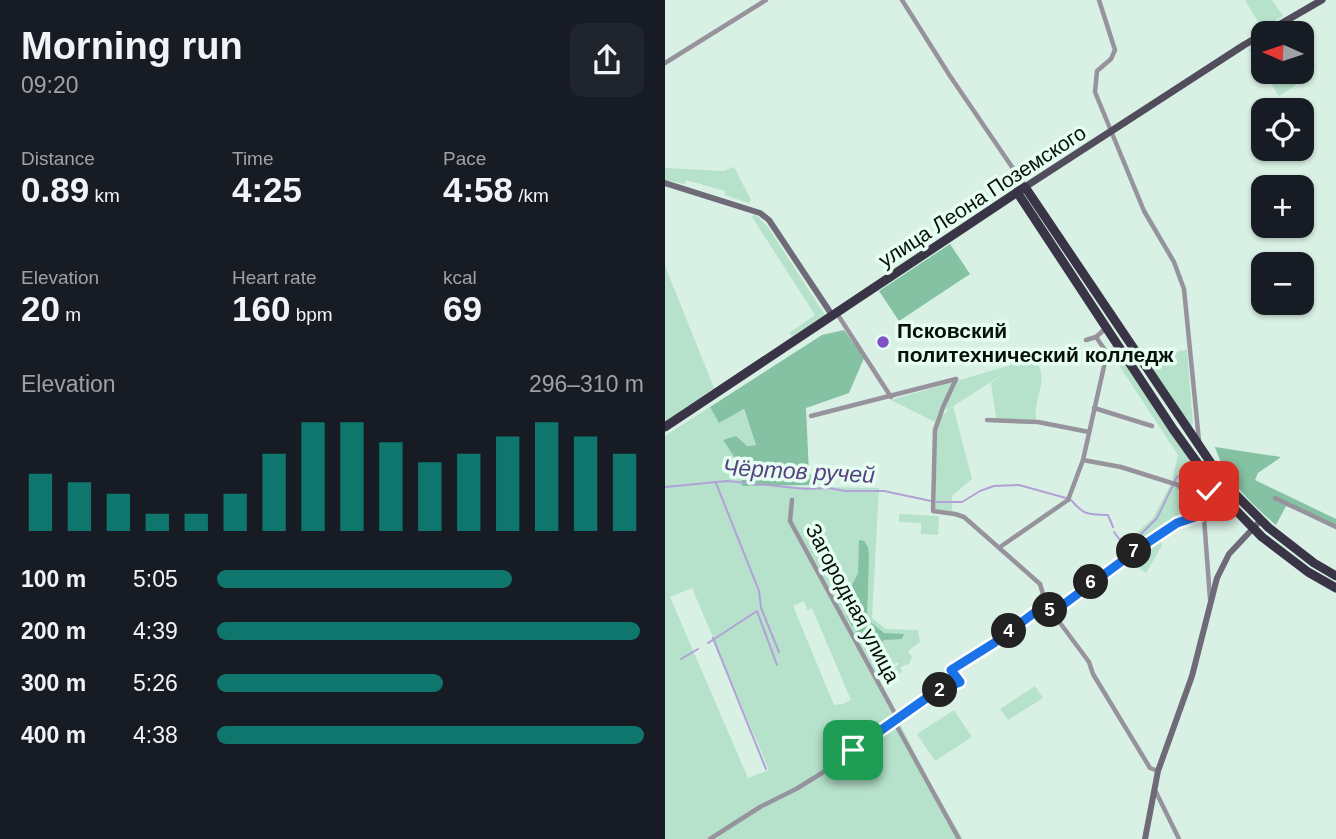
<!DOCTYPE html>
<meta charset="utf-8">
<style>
:root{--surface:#171b24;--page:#20242c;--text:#f1f3f6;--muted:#9ea1a6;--accent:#0f766e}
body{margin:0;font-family:Arial,sans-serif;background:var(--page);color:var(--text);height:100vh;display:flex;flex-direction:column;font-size:26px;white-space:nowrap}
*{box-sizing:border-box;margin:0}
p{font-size:23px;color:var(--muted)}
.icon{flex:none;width:38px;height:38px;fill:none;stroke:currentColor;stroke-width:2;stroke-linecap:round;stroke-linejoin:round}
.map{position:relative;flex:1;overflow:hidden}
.panel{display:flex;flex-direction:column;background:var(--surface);width:665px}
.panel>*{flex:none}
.needle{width:46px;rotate:273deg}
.buttons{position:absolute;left:586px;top:21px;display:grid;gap:14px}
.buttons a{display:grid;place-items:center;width:63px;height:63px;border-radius:14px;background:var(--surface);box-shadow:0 2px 5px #0004;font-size:35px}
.pin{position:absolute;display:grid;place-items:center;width:60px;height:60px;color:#fff;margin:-30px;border-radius:14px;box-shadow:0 4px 10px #0006}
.km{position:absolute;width:35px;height:35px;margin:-18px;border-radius:50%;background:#222;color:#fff;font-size:19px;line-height:35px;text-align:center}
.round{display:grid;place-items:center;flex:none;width:74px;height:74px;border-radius:14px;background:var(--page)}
.summary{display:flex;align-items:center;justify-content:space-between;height:119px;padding:0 21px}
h1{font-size:38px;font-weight:800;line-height:52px}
.stats{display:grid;grid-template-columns:repeat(3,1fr);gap:10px;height:119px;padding:7px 21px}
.stats div{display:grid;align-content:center}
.stats b{font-size:35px;font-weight:800}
.stats small{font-size:19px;font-weight:400}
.stats p{font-size:19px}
.chart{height:196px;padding:14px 21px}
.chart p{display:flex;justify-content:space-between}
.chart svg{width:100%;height:126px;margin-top:7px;stroke:var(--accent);stroke-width:6}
ul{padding:0 21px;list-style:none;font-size:23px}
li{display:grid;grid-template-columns:112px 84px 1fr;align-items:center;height:52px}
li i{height:18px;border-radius:9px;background:var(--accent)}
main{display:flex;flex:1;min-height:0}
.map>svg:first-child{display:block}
</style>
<main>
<section class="panel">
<div class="summary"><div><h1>Morning run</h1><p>09:20</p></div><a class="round"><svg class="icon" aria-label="share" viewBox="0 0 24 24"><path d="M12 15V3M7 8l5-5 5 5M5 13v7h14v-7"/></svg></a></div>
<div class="stats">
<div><p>Distance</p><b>0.89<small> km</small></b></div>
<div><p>Time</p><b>4:25</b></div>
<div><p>Pace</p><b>4:58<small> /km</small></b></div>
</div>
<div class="stats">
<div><p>Elevation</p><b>20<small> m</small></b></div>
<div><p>Heart rate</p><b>160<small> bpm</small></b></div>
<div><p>kcal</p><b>69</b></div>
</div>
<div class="chart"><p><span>Elevation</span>296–310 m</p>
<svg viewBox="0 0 160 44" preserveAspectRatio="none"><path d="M5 44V24M15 44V27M25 44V31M35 44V38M45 44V38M55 44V31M65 44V17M75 44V6M85 44V6M95 44V13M105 44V20M115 44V17M125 44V11M135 44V6M145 44V11M155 44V17"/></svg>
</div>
<ul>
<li><b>100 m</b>5:05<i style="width:69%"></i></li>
<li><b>200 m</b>4:39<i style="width:99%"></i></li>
<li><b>300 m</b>5:26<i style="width:53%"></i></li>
<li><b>400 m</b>4:38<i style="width:100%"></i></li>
</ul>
</section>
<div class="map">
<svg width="671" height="839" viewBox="0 0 671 839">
<rect width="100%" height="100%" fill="#d9f0e4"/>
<g fill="#b6e2cb" fill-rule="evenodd">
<path d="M580 0H607L618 16 597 29Z"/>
<path d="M598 40V72H623L631 85 614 96 584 50Z"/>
<path d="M69 167 86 200 83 203 60 195V191L21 180 20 184 0 180V168L59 171Z"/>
<path d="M90 214 103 227 160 315 127 336 124 333 150 315 87 217Z"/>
<path d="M0 266 49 388 0 422Z"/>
<path d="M448 345 541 483 535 501 534 514 500 530 475 545 464 540 488 518 507 482 513 455 444 350Z"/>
<path d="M522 350 528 423 526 427 479 357Z"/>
<path d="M368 356C387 380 368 395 371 421L331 418 326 383 343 371 282 410 275 409 270 422 226 400 353 363 352 367Z"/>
<path d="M288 406 307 479 287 496V511L270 509 271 430 275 417Z"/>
<path d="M45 407 54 422 78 408 91 445 82 446 58 440 75 466 77 486 214 488 207 618 221 629 253 630 255 642 243 651 247 657 244 664 236 667 237 672 232 675 227 669 234 664 232 662 212 678 264 781 298 839H0V436ZM27 588 104 770 83 778 5 597ZM139 601 142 610 147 608 186 700 178 704 169 705 128 606Z"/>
<path d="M234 514 274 516 273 535 256 534V523L234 522Z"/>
<path d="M495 536 497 545 481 573 462 560Z"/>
<path d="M370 686 378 698 343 720 335 709Z"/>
<path d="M289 710 307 737 270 761 252 734Z"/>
</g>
<g fill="#84c2a3">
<path d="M285 244 305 274 234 321 214 291Z"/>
<path d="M179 330 199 358 184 393 141 408 144 474 151 476 154 485 77 486 75 466 58 440 71 436 82 446 91 445 79 409 54 423 45 407 157 335Z"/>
<path d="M550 447 616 457 593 473 590 480 671 519V526L621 506 611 525C587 505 559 477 550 447Z"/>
<path d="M194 540 199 541 203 547 204 556 202 619 219 633 239 634 237 639 219 640 208 649C203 642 198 638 192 632 182 623 177 602 175 589L187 585 193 573Z"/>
</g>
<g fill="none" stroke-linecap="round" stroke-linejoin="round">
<g stroke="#b2a1d6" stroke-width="2">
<path d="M51 483 94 591 96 608 114 652"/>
<path d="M0 487 62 481 141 489 164 488 180 491H219L266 501"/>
<path d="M406 500C420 516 422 514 443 515L448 527"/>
<path d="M272 502H297L315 491 329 486 354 485 401 498"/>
<path d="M449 532 454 539 467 541 470 540 492 518 512 477 528 469"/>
<path d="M48 638 101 769"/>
<path d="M43 643 92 611 112 665"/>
<path d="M16 659 33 649"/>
</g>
<g stroke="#96939c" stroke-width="4.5">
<path d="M237 0 285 76 360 186"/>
<path d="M434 0 450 50 446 59 432 71 430 92 479 211 509 262 519 289 534 441"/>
<path d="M0 63 101 0"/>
<path d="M171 312 226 397"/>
<path d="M421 340 431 337 441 328"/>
<path d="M291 379 278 407 270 430 268 511 290 514 299 517 375 584 381 604 424 662 428 674 485 768 493 771"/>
<path d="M429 408 487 426"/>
<path d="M146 416 291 379"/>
<path d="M322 420 373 422 424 432"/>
<path d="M418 460 456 467 513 485 531 509 538 513"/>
<path d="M610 498 671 527"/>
<path d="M127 500 125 521 233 719"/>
<path d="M403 500 418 460 442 353 431 337"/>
<path d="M335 547 403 500"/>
<path d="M545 599 538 504 540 497 549 487"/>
<path d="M387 613 476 547 512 523 539 514"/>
<path d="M229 721 294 839"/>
<path d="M490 790 514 839"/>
<path d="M45 839 95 807 131 789 157 773 270 692 295 682 286 670 329 643 381 604"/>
</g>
<g stroke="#6e6a77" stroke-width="6">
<path d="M0 183 95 213 104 220 167 315"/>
<path d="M480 839 493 771 527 676 552 578 564 554 595 521"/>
</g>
<path stroke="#524d5c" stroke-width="7" d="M360 187 579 45 657 0"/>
<g stroke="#3a3546" stroke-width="9">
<path d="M352 192 508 429 554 493 597 537 643 572 671 588"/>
<path d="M0 427 360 187 560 484 604 528 649 563 671 576"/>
</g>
</g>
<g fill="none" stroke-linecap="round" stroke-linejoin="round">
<g stroke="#fff" stroke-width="14">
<path id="route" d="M188 750 270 692 295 682 286 670 329 643 381 604 387 613 476 547 512 523 539 514 538 500 544 491"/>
</g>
<use href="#route" stroke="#1a73e8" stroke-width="9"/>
</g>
<circle fill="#8251c9" stroke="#e6fef1" stroke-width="2.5" cx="218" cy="342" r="7"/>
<g text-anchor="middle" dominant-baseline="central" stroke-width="7" stroke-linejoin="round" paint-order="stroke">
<g font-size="21" fill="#08100c" stroke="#e6fef1">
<text transform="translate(317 196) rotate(-33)">улица Леона Поземского</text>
<text transform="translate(188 603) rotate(62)">Загородная улица</text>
</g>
<g font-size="21" font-weight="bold" fill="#08100c" stroke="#e6fef1" text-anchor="start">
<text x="232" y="330">Псковский<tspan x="232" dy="24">политехнический колледж</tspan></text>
</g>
<g font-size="23" font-style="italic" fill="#594183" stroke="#e6fef1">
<text transform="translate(134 471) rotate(3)">Чёртов ручей</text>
</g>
</g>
</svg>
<div class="buttons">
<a><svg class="needle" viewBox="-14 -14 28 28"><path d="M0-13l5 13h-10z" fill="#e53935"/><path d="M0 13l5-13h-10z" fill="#9ea1a6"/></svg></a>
<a><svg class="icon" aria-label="locate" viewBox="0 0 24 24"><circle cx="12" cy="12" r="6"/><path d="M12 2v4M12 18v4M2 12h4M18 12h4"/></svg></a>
<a>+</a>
<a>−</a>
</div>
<div class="pin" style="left:188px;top:750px;background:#1e9e55"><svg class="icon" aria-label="arrive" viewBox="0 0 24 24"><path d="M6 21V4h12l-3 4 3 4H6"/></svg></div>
<div class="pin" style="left:544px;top:491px;background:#d93025"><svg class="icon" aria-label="check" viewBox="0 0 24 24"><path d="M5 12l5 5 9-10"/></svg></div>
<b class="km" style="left:275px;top:690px">2</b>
<b class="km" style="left:344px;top:631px">4</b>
<b class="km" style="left:385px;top:610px">5</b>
<b class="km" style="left:426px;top:582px">6</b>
<b class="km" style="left:469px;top:551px">7</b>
</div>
</main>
